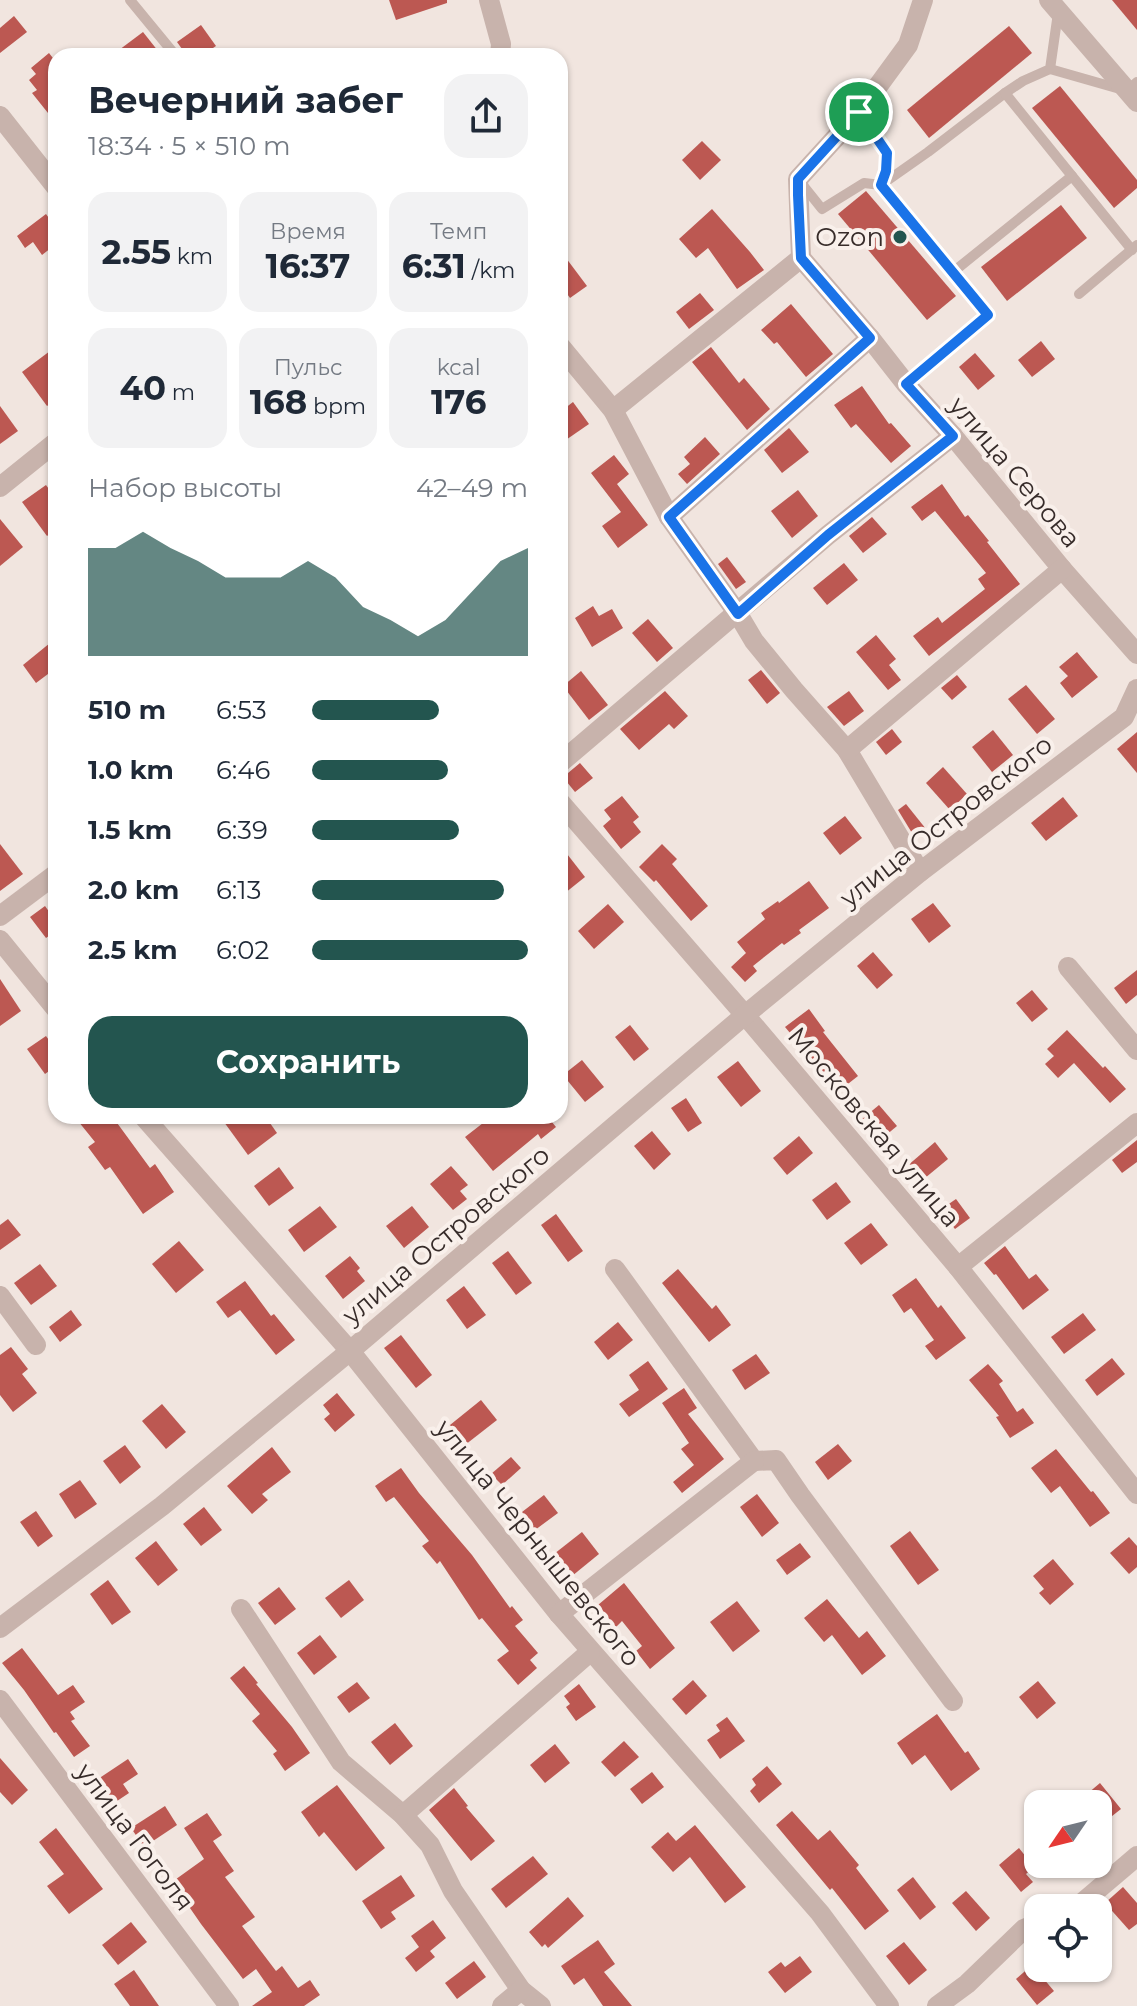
<!DOCTYPE html>
<html lang="ru">
<meta charset="utf-8">
<style>
:root{--surface:#fff;--page:#f2f2f3;--text:#1f2937;--muted:#747a83;--accent:#23554f}
body{margin:0;font-family:Montserrat,sans-serif;background:var(--page);color:var(--text);height:100vh;display:flex;flex-direction:column;font-size:30px;white-space:nowrap}
*{box-sizing:border-box;margin:0}
p{font-size:26px;color:var(--muted)}
.icon{flex:none;width:44px;height:44px;fill:none;stroke:currentColor;stroke-width:2;stroke-linecap:round;stroke-linejoin:round}
.map{position:relative;flex:1;overflow:hidden}
.details{position:absolute;left:48px;top:48px;width:520px;height:1076px;display:flex;flex-direction:column;background:var(--surface);border-radius:24px;box-shadow:0 2px 6px #0004}
.details>*{flex:none}
.needle{width:52px;rotate:235deg}
.fabs{position:absolute;left:1024px;top:1790px;display:grid;gap:16px}
.fabs a{display:grid;place-items:center;width:88px;height:88px;border-radius:16px;background:var(--surface);box-shadow:0 2px 6px #0004;font-size:40px}
.pin{position:absolute;display:grid;place-items:center;width:68px;height:68px;color:#fff;margin:-34px;border:4px solid #fff;border-radius:50%;box-shadow:0 2px 8px #0007}
.round{display:grid;place-items:center;flex:none;width:84px;height:84px;border-radius:24px;background:var(--page)}
.summary{display:flex;align-items:center;justify-content:space-between;height:136px;padding:0 40px}
h1{font-size:36px;font-weight:700;line-height:60px}
.figures{display:grid;grid-template-columns:repeat(3,1fr);gap:12px;height:136px;padding:8px 40px}
.figures div{display:grid;align-content:center;border-radius:20px;background:var(--page);text-align:center}
.figures b{font-size:34px;font-weight:700}
.figures small{font-size:22px;font-weight:400}
.figures p{font-size:22px}
.chart{height:224px;padding:16px 40px}
.chart p{display:flex;justify-content:space-between}
.chart svg{width:100%;height:144px;margin-top:8px;fill:var(--accent);opacity:.7}
.cta{display:flex;gap:16px;margin-top:auto;padding:16px 40px}
.cta a{flex:1;height:92px;border-radius:24px;background:var(--accent);color:#fff;font-size:32px;font-weight:700;line-height:92px;text-align:center}
ul{padding:0 40px;list-style:none;font-size:26px}
li{display:grid;grid-template-columns:128px 96px 1fr;align-items:center;height:60px}
li i{height:20px;border-radius:10px;background:var(--accent)}
.map>svg:first-child{display:block}
</style>
<div class="map">
<svg width="1137" height="2006" viewBox="0 0 1137 2006">
<rect width="100%" height="100%" fill="#f1e5df"/>
<g fill="#bc5852">
<path d="M389 0H447V3L396 20Z"/>
<path d="M1112 0H1137V30Z"/>
<path d="M14 16 27 32 0 53V28Z"/>
<path d="M201 25 216 46 201 56H187L177 42Z"/>
<path d="M1009 26 1032 53 929 138 907 110Z"/>
<path d="M143 32 162 56H111Z"/>
<path d="M49 53 56 62V123L32 93 37 90 29 80 36 74 31 68Z"/>
<path d="M1060 86 1137 180V188L1114 208 1032 108Z"/>
<path d="M702 141 721 160 700 180 682 160Z"/>
<path d="M866 191 956 296 927 320 838 214Z"/>
<path d="M1061 205 1087 238 1007 301 981 267Z"/>
<path d="M712 209 750 252 764 270 737 289 708 248 696 258 679 239Z"/>
<path d="M46 214 56 228V244L42 255 33 242 25 248 17 236Z"/>
<path d="M560 250 587 286 570 298 560 284Z"/>
<path d="M700 293 714 310 689 329 676 312Z"/>
<path d="M791 304 833 354 806 377 777 342 774 344 761 330Z"/>
<path d="M1041 341 1055 359 1032 377 1018 360Z"/>
<path d="M711 347 739 383 744 378 770 409 747 430 692 362Z"/>
<path d="M50 351 56 358V400L47 406 22 372Z"/>
<path d="M975 353 995 376 978 390 959 367Z"/>
<path d="M862 386 889 424 891 423 911 446 891 463 856 424 851 428 834 405Z"/>
<path d="M573 402 589 424 560 444V412Z"/>
<path d="M0 406 18 431 0 444Z"/>
<path d="M789 428 809 452 782 473 764 450Z"/>
<path d="M705 437 720 454 687 484 678 474 690 464 684 457Z"/>
<path d="M614 455 629 474 617 484 648 525 618 548 602 526 621 512 591 473Z"/>
<path d="M942 484 965 517 968 515 989 541 987 542 1020 584 929 656 913 636 938 617 942 623 985 589 978 579 986 573 935 511 922 521 911 507Z"/>
<path d="M46 485 56 499V529L47 536 22 502Z"/>
<path d="M798 490 818 516 792 538 771 511Z"/>
<path d="M872 517 887 534 863 553 849 536Z"/>
<path d="M0 519 23 547 0 566Z"/>
<path d="M727 557 746 582 736 589 718 564Z"/>
<path d="M844 563 858 580 827 605 813 588Z"/>
<path d="M593 606 599 616 612 609 623 628 592 647 575 618Z"/>
<path d="M648 619 673 648 657 662 632 633Z"/>
<path d="M876 635 896 659 889 665 901 680 888 690 856 652Z"/>
<path d="M50 643 56 651V668L36 683 23 665Z"/>
<path d="M1077 652 1098 677 1072 698 1060 683 1068 676 1059 667Z"/>
<path d="M761 670 780 693 767 704 748 680Z"/>
<path d="M581 671 608 705 589 720 563 686Z"/>
<path d="M957 675 967 687 952 700 941 688Z"/>
<path d="M1026 685 1055 719 1037 734 1008 699Z"/>
<path d="M665 691 688 716 674 729 669 724 639 750 620 729Z"/>
<path d="M849 691 864 711 844 726 827 707Z"/>
<path d="M892 729 902 742 886 755 876 742Z"/>
<path d="M993 730 1013 755 992 772 972 747Z"/>
<path d="M1137 732V773L1117 749Z"/>
<path d="M580 763 593 778 575 792 562 776 568 773Z"/>
<path d="M943 767 967 794 950 810 926 783Z"/>
<path d="M622 796 639 817 633 822 641 832 621 849 603 826 611 819 604 810Z"/>
<path d="M1063 797 1078 816 1046 841 1031 823Z"/>
<path d="M906 804 926 829 915 838 898 810Z"/>
<path d="M845 816 862 838 840 855 823 833Z"/>
<path d="M0 844 23 874 0 891Z"/>
<path d="M662 844 677 859 672 864 708 906 691 921 656 880 654 882 639 867Z"/>
<path d="M560 845 585 877 560 897Z"/>
<path d="M809 881 829 908 799 930 801 933 784 945 782 943 753 966 757 971 745 982 731 967 746 953 737 942 765 919 761 913 778 901 779 903Z"/>
<path d="M933 903 951 926 929 943 911 919Z"/>
<path d="M608 904 624 922 594 949 578 931Z"/>
<path d="M45 906 50 913 56 909V931L46 938 30 917Z"/>
<path d="M873 952 893 975 877 989 857 966Z"/>
<path d="M1137 970V995L1126 1004 1114 988Z"/>
<path d="M0 979 21 1011 0 1026Z"/>
<path d="M1032 990 1048 1009 1032 1022 1016 1003Z"/>
<path d="M809 1009 825 1031 823 1032 858 1076 839 1091 785 1027Z"/>
<path d="M630 1025 649 1049 634 1061 615 1037Z"/>
<path d="M1067 1030 1103 1068 1105 1066 1126 1089 1110 1103 1074 1063 1058 1078 1045 1064 1054 1056 1047 1049Z"/>
<path d="M46 1036 56 1050V1066L45 1074 27 1049Z"/>
<path d="M582 1060 604 1087 585 1102 563 1075Z"/>
<path d="M738 1061 761 1091 741 1107 717 1077Z"/>
<path d="M686 1098 702 1123 688 1132 671 1108Z"/>
<path d="M879 1105 897 1126 879 1141 861 1120Z"/>
<path d="M74 1116H112L150 1168 155 1164 174 1192 143 1214 110 1167 105 1170 88 1147 95 1142Z"/>
<path d="M232 1116H265L277 1133 248 1155 224 1122Z"/>
<path d="M492 1116H547L556 1127 541 1139 538 1134 493 1171 465 1137Z"/>
<path d="M652 1131 671 1154 654 1170 634 1146Z"/>
<path d="M799 1136 813 1153 787 1175 773 1158Z"/>
<path d="M1137 1140V1162L1122 1173 1112 1160Z"/>
<path d="M935 1142 948 1159 919 1183 906 1167Z"/>
<path d="M451 1166 468 1185 460 1191 467 1199 453 1210 430 1184Z"/>
<path d="M279 1167 294 1188 269 1206 254 1186Z"/>
<path d="M836 1182 851 1202 827 1220 812 1200Z"/>
<path d="M956 1199 970 1218 955 1229 940 1210Z"/>
<path d="M320 1206 337 1227 304 1252 288 1230Z"/>
<path d="M412 1206 429 1227 404 1248 386 1226Z"/>
<path d="M556 1214 583 1251 568 1262 541 1225Z"/>
<path d="M8 1219 21 1235 0 1250V1225Z"/>
<path d="M871 1223 888 1245 861 1265 844 1243Z"/>
<path d="M179 1241 204 1270 176 1293 152 1264Z"/>
<path d="M1005 1246 1029 1279 1036 1274 1049 1290 1023 1310 996 1274 994 1275 984 1263Z"/>
<path d="M508 1251 532 1283 516 1295 492 1263Z"/>
<path d="M350 1256 360 1268 357 1271 365 1281 343 1299 325 1276Z"/>
<path d="M40 1264 57 1286 31 1305 14 1283Z"/>
<path d="M678 1269 712 1309 716 1305 731 1325 709 1342 662 1283Z"/>
<path d="M916 1278 938 1308 941 1305 966 1338 936 1360 925 1346 934 1340 911 1308 904 1313 892 1295Z"/>
<path d="M245 1281 271 1316 274 1314 295 1340 276 1355 240 1310 228 1318 216 1302Z"/>
<path d="M464 1286 486 1315 467 1329 446 1300Z"/>
<path d="M71 1310 82 1325 60 1342 49 1327Z"/>
<path d="M1083 1313 1096 1330 1064 1354 1051 1337Z"/>
<path d="M618 1322 633 1340 608 1360 594 1342Z"/>
<path d="M401 1335 432 1375 416 1388 384 1348Z"/>
<path d="M11 1347 28 1369 22 1374 37 1393 13 1412 0 1395V1355Z"/>
<path d="M756 1354 770 1373 745 1390 732 1370Z"/>
<path d="M1112 1358 1125 1374 1097 1396 1085 1380Z"/>
<path d="M648 1361 668 1389 629 1417 619 1404 639 1390 629 1375Z"/>
<path d="M988 1364 1003 1381 999 1384 1017 1412 1023 1408 1034 1423 1010 1438 996 1417 999 1416 969 1380Z"/>
<path d="M684 1388 697 1408 688 1414 724 1459 682 1493 673 1482 694 1465 681 1449 689 1443 662 1403Z"/>
<path d="M337 1393 355 1415 335 1432 324 1419 330 1414 323 1405Z"/>
<path d="M481 1400 497 1420 465 1445 450 1425Z"/>
<path d="M162 1404 186 1432 166 1449 142 1421Z"/>
<path d="M838 1444 852 1461 828 1480 815 1462Z"/>
<path d="M125 1445 141 1467 120 1484 103 1461Z"/>
<path d="M272 1447 291 1472 262 1494 268 1500 252 1514 227 1486Z"/>
<path d="M1056 1449 1091 1492 1093 1491 1110 1513 1090 1527 1060 1486 1051 1493 1031 1468Z"/>
<path d="M511 1457 521 1468 502 1485 491 1474Z"/>
<path d="M401 1468 419 1493 472 1555 510 1608 512 1606 523 1620 515 1626 538 1653 530 1660 537 1668 518 1685 497 1660 509 1651 482 1618 479 1620 440 1561 437 1564 422 1546 429 1541 394 1497 386 1502 375 1486Z"/>
<path d="M80 1480 97 1504 75 1519 59 1494Z"/>
<path d="M757 1494 779 1523 762 1537 740 1507Z"/>
<path d="M544 1495 558 1513 535 1530 522 1512Z"/>
<path d="M204 1507 222 1530 201 1546 183 1524Z"/>
<path d="M36 1511 53 1536 38 1547 20 1522Z"/>
<path d="M910 1531 939 1570 918 1585 890 1546Z"/>
<path d="M582 1532 599 1554 572 1576 554 1554Z"/>
<path d="M1129 1537 1137 1546V1567L1129 1574 1110 1553Z"/>
<path d="M156 1541 178 1570 158 1586 135 1558Z"/>
<path d="M800 1543 811 1557 787 1575 776 1560Z"/>
<path d="M1053 1559 1074 1584 1050 1605 1039 1593 1044 1589 1033 1576Z"/>
<path d="M108 1580 131 1612 112 1625 90 1594Z"/>
<path d="M349 1580 364 1600 341 1618 325 1598Z"/>
<path d="M624 1583 675 1648 650 1669 636 1651 642 1646 622 1621 616 1627 598 1605Z"/>
<path d="M279 1587 296 1609 275 1625 258 1603Z"/>
<path d="M827 1599 859 1638 867 1631 886 1656 862 1675 832 1635 824 1642 804 1618Z"/>
<path d="M737 1601 760 1631 733 1652 710 1622Z"/>
<path d="M320 1635 337 1657 314 1675 297 1653Z"/>
<path d="M22 1648 58 1695 73 1685 85 1702 70 1712 75 1719 71 1721 90 1746 74 1757 56 1732 54 1733 24 1690 2 1663Z"/>
<path d="M244 1666 258 1683 256 1684 292 1727 310 1753 285 1771 273 1754 277 1751 252 1721 260 1714 230 1678Z"/>
<path d="M693 1680 707 1696 686 1715 672 1699Z"/>
<path d="M1038 1681 1056 1703 1037 1719 1019 1697Z"/>
<path d="M357 1682 370 1698 349 1713 337 1697Z"/>
<path d="M579 1684 596 1707 576 1721 566 1707 570 1704 564 1696Z"/>
<path d="M937 1714 965 1753 968 1751 980 1769 951 1791 925 1755 912 1765 897 1743Z"/>
<path d="M727 1717 745 1741 720 1759 707 1740 720 1731 716 1725Z"/>
<path d="M395 1723 413 1746 390 1765 371 1742Z"/>
<path d="M624 1741 639 1757 615 1777 601 1762Z"/>
<path d="M555 1744 570 1763 545 1783 530 1765Z"/>
<path d="M0 1758 28 1790 12 1805 0 1792Z"/>
<path d="M128 1759 138 1774 123 1784 129 1793 111 1805 95 1781Z"/>
<path d="M767 1766 782 1784 759 1803 750 1791 756 1785 752 1779Z"/>
<path d="M652 1772 664 1787 642 1804 630 1789Z"/>
<path d="M1100 1783 1121 1809 1107 1820 1098 1808V1804H1094L1087 1794Z"/>
<path d="M337 1785 385 1848 356 1871 324 1832 319 1837 301 1812Z"/>
<path d="M454 1788 468 1806 466 1807 495 1841 471 1861 429 1810Z"/>
<path d="M165 1806 177 1825 144 1847 131 1828Z"/>
<path d="M792 1811 818 1840 830 1830 859 1865 856 1868 889 1911 865 1930 832 1888 830 1890 776 1825Z"/>
<path d="M207 1813 222 1835 213 1841 234 1871 225 1877 255 1917 242 1926 276 1971 282 1966 298 1988 310 1980 320 1995 304 2006H252L272 1992 256 1969 243 1979 201 1924 172 1882 204 1859 184 1828Z"/>
<path d="M695 1825 746 1887 725 1903 690 1857 673 1872 651 1847 668 1832 676 1841Z"/>
<path d="M56 1828 103 1889 69 1914 47 1886 64 1874 39 1842Z"/>
<path d="M1019 1848 1034 1867 1026 1874 1033 1882 1021 1892 999 1865Z"/>
<path d="M533 1856 548 1874 506 1908 491 1889Z"/>
<path d="M401 1875 415 1896 391 1912 396 1919 381 1929 362 1901Z"/>
<path d="M913 1877 936 1907 920 1920 897 1890Z"/>
<path d="M1123 1887 1137 1903V1924L1129 1930 1105 1903Z"/>
<path d="M966 1891 990 1918 976 1931 952 1903Z"/>
<path d="M568 1897 584 1916 548 1948 545 1944 542 1947 529 1932Z"/>
<path d="M433 1920 446 1938 430 1951 435 1957 416 1972 405 1958 419 1947 411 1936Z"/>
<path d="M131 1922 147 1942 118 1965 102 1945Z"/>
<path d="M598 1940 615 1964 604 1972 632 2006H603L584 1978 574 1985 561 1966Z"/>
<path d="M904 1942 927 1970 909 1985 886 1956Z"/>
<path d="M800 1956 812 1972 785 1993 768 1972 781 1962 785 1967Z"/>
<path d="M474 1961 486 1977 457 1999 445 1983Z"/>
<path d="M1032 1965 1054 1991 1037 2005 1016 1979Z"/>
<path d="M134 1970 159 2006H130L114 1984Z"/>
</g>
<g fill="none" stroke-linecap="round" stroke-linejoin="round">
<g stroke="#c8b3ac" stroke-width="10">
<path d="M130 0 176 56"/>
<path d="M1050 69 1127 91 1137 82"/>
<path d="M859 112 887 153 886 171 881 185 928 152 1005 93 1023 81 1050 69 1058 13"/>
<path d="M1072 176 1132 250"/>
<path d="M802 184 822 209 864 183 881 185 988 315 906 384"/>
<path d="M953 272 1072 176 1005 93"/>
<path d="M1079 294 1137 245"/>
</g>
<g stroke="#c8b3ac" stroke-width="20">
<path d="M489 0 501 44 500 56"/>
<path d="M923 0 908 45 859 112 798 179 801 258 870 338 906 384 953 436 1062 569 1137 654"/>
<path d="M1049 0 1137 102"/>
<path d="M0 116 56 187"/>
<path d="M560 346 613 410 669 517 738 614 754 641 794 690 847 750 920 872"/>
<path d="M613 410 801 258"/>
<path d="M0 487 56 442"/>
<path d="M669 517 870 338"/>
<path d="M847 750 1062 569"/>
<path d="M560 763 828 535 953 436"/>
<path d="M560 802 745 1015 958 1267 1137 1494"/>
<path d="M0 916 56 874"/>
<path d="M0 940 56 1009"/>
<path d="M1068 967 1137 1050"/>
<path d="M143 1116 350 1351 559 1614 820 1913 889 2006"/>
<path d="M958 1267 1137 1123"/>
<path d="M615 1269 754 1461 776 1460 800 1495 953 1701"/>
<path d="M0 1296 36 1345"/>
<path d="M241 1609 341 1762 403 1815 430 1845 453 1891 521 1990 541 2006"/>
<path d="M559 1614 754 1461"/>
<path d="M0 1628 162 1506 350 1351 745 1015 920 872 1124 717 1137 689"/>
<path d="M0 1700 229 2006"/>
<path d="M403 1815 590 1652"/>
<path d="M1076 1908 1137 1856"/>
<path d="M502 2006 521 1990"/>
<path d="M937 2006 967 1984 1024 1929 1038 1923"/>
</g>
</g>
<g fill="none" stroke-linecap="round" stroke-linejoin="round">
<g stroke="#fff" stroke-width="16">
<path id="route" d="M859 112 887 153 886 171 881 185 988 315 906 384 953 436 828 535 738 614 669 517 870 338 801 258 798 195V179Z"/>
</g>
<use href="#route" stroke="#1a73e8" stroke-width="10"/>
</g>
<circle fill="#23554f" stroke="#f9f0eb" stroke-width="3" cx="900" cy="237" r="8"/>
<g text-anchor="middle" dominant-baseline="central" stroke-width="8" stroke-linejoin="round" paint-order="stroke">
<g font-size="26" fill="#372c2a" stroke="#f9f0eb" text-anchor="end">
<text x="884" y="237">Ozon</text>
</g>
<g font-size="26" fill="#372c2a" stroke="#f9f0eb">
<text transform="translate(1015 472) rotate(50)">улица Серова</text>
<text transform="translate(946 821) rotate(-38)">улица Островского</text>
<text transform="translate(874 1127) rotate(50)">Московская улица</text>
<text transform="translate(446 1235) rotate(-40)">улица Островского</text>
<text transform="translate(538 1543) rotate(51)">улица Чернышевского</text>
<text transform="translate(135 1837) rotate(53)">улица Гоголя</text>
</g>
</g>
</svg>
<div class="fabs">
<a><svg class="needle" viewBox="-14 -14 28 28"><path d="M0-13l5 13h-10z" fill="#e53935"/><path d="M0 13l5-13h-10z" fill="#747a83"/></svg></a>
<a><svg class="icon" aria-label="locate" viewBox="0 0 24 24"><circle cx="12" cy="12" r="6"/><path d="M12 2v4M12 18v4M2 12h4M18 12h4"/></svg></a>
</div>
<div class="pin" style="left:859px;top:112px;background:#1e9e55"><svg class="icon" aria-label="arrive" viewBox="0 0 24 24"><path d="M6 21V4h12l-3 4 3 4H6"/></svg></div>
<section class="details">
<div class="summary"><div><h1>Вечерний забег</h1><p>18:34 · 5 × 510 m</p></div><a class="round"><svg class="icon" aria-label="share" viewBox="0 0 24 24"><path d="M12 15V3M7 8l5-5 5 5M5 13v7h14v-7"/></svg></a></div>
<div class="figures">
<div><b>2.55<small> km</small></b></div>
<div><p>Время</p><b>16:37</b></div>
<div><p>Темп</p><b>6:31<small> /km</small></b></div>
</div>
<div class="figures">
<div><b>40<small> m</small></b></div>
<div><p>Пульс</p><b>168<small> bpm</small></b></div>
<div><p>kcal</p><b>176</b></div>
</div>
<div class="chart"><p><span>Набор высоты</span>42–49 m</p>
<svg viewBox="0 0 160 44" preserveAspectRatio="none"><path d="M0 44V11L10 11L20 6L30 11L40 15L50 20L60 20L70 20L80 15L90 20L100 29L110 33L120 38L130 33L140 24L150 15L160 11V44z"/></svg>
</div>
<ul>
<li><b>510 m</b>6:53<i style="width:59%"></i></li>
<li><b>1.0 km</b>6:46<i style="width:63%"></i></li>
<li><b>1.5 km</b>6:39<i style="width:68%"></i></li>
<li><b>2.0 km</b>6:13<i style="width:89%"></i></li>
<li><b>2.5 km</b>6:02<i style="width:100%"></i></li>
</ul>
<div class="cta"><a>Сохранить</a></div>
</section>
</div>
